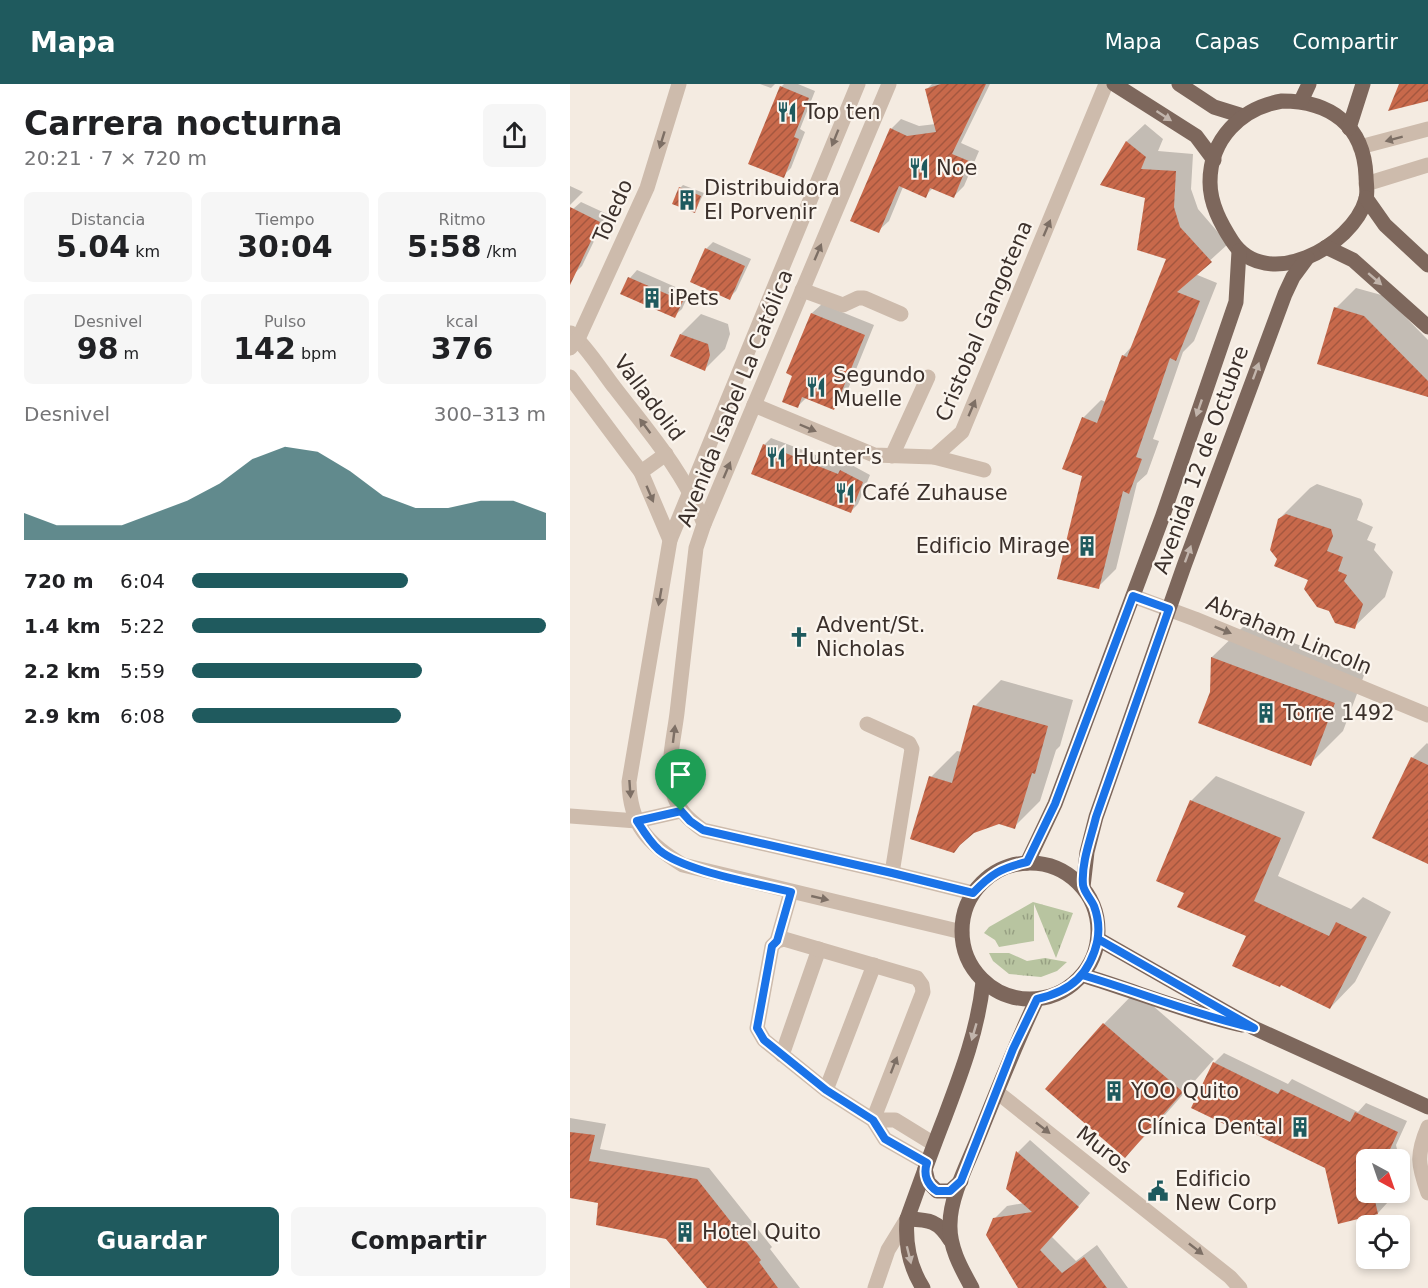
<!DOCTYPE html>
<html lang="es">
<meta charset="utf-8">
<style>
:root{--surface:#fff;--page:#f6f6f6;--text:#202124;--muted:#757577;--accent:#1f5a5e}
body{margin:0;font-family:"DejaVu Sans",sans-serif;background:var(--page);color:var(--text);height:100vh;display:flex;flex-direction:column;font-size:22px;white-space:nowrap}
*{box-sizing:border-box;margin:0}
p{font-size:20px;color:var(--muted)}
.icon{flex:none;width:33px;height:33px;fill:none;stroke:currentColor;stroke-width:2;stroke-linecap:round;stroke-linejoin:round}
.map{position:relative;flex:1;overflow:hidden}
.details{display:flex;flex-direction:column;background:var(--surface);width:570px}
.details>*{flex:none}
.needle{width:39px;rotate:140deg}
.tools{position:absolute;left:786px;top:1065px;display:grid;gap:12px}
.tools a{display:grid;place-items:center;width:54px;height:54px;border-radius:9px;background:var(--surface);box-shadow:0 3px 9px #0003;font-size:30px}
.pin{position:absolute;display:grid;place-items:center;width:51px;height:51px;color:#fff;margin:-62px -26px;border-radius:50% 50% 50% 0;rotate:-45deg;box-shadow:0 0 6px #0007}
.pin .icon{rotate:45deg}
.round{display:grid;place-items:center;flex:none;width:63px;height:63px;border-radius:9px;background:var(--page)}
.headline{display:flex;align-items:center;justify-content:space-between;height:102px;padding:0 24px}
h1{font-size:33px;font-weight:600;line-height:45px}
.metrics{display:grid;grid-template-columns:repeat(3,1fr);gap:9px;height:102px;padding:6px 24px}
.metrics div{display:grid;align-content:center;border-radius:9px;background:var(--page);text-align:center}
.metrics b{font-size:30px;font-weight:600}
.metrics small{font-size:16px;font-weight:400}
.metrics p{font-size:16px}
.chart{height:168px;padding:12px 24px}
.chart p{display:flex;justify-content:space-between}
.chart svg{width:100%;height:108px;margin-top:6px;fill:var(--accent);opacity:.7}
.button{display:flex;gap:12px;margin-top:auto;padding:12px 24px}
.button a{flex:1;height:69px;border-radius:9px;background:var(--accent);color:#fff;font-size:24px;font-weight:600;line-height:69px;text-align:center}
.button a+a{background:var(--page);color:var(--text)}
ul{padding:0 24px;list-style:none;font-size:20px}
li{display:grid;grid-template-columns:96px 72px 1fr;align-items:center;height:45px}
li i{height:15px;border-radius:8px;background:var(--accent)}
header{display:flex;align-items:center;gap:36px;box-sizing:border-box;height:84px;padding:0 30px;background:var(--accent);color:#fff}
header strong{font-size:28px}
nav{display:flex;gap:33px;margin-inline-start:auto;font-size:21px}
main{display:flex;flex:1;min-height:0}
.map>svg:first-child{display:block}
</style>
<header>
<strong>Mapa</strong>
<nav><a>Mapa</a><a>Capas</a><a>Compartir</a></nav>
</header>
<main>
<section class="details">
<div class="headline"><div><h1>Carrera nocturna</h1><p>20:21 · 7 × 720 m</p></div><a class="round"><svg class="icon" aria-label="share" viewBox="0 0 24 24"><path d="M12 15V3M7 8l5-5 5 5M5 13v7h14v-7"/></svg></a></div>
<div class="metrics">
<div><p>Distancia</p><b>5.04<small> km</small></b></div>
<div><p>Tiempo</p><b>30:04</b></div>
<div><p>Ritmo</p><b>5:58<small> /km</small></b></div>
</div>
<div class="metrics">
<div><p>Desnivel</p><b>98<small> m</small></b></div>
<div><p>Pulso</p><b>142<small> bpm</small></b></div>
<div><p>kcal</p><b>376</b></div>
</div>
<div class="chart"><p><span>Desnivel</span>300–313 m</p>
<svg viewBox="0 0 160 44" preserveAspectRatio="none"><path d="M0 44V33L10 38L20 38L30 38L40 33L50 28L60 21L70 11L80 6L90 8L100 16L110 26L120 31L130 31L140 28L150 28L160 33V44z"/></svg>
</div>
<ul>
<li><b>720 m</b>6:04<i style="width:61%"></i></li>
<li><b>1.4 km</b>5:22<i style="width:100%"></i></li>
<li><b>2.2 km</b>5:59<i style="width:65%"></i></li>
<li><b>2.9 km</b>6:08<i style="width:59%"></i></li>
</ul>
<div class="button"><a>Guardar</a><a>Compartir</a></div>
</section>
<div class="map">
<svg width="858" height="1204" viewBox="0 0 858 1204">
<defs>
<pattern id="grass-tufts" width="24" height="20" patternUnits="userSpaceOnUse" patternTransform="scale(1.5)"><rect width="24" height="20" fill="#b8c4a0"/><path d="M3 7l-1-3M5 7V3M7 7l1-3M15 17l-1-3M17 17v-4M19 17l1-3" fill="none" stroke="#97a083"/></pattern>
<pattern id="building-hatch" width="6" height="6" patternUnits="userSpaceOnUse" patternTransform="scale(1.5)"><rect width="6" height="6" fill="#c8694b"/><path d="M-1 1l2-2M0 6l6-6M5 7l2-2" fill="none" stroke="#a4573f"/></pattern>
</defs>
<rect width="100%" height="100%" fill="#f4ebe1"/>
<g fill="url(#grass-tufts)">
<path d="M463 818 503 829 486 874 464 820V857L429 863 425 856 414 849 419 843Z"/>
<path d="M419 869H439L457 877 475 874 497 878 487 887 471 893 439 890 423 877Z"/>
</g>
<g fill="#0003">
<path d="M190 0H205L201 4Z"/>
<path d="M214 0H228L245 7 230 45 235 48 221 84 213 92 211 3Z"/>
<path d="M362 0H420L391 59 409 67 394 102 383 113 363 104 355 112 333 103 319 137 308 147 321 45 331 35 349 42 366 40 357 5Z"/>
<path d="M575 40 593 55 588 67 623 70 621 105 628 125 658 160 625 190 647 199 624 257 613 268 583 355 589 357 577 390 567 399 546 485 528 503 513 391V334L531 316 536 318 553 272 563 261 598 174 577 113 532 100 557 57Z"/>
<path d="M113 101 134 109 125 127 110 104Z"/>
<path d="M0 102 13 108 0 121Z"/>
<path d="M11 118 37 130 12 182 5 189 0 187V133L3 125Z"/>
<path d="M143 158 181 175 166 207 159 214 136 165Z"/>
<path d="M67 186 119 209 112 225 104 232 60 194Z"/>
<path d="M786 204 815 212 858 256V312L766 224Z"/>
<path d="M252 220 304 241 274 315 264 324 237 313 227 323 224 291 218 289 242 229Z"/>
<path d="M131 230 158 240 160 250 155 265 135 285 111 250Z"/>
<path d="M201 354 275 382 278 379 300 391 288 420 281 427 194 361Z"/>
<path d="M747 400 791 415 793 420 787 436 803 443 797 456 806 460 804 466 823 488 815 513 784 543 740 495 709 475V435L740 404Z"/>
<path d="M675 541 796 586 773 647 740 680 642 609V573Z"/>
<path d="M431 596 503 616 490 662 486 666 470 717 444 743 429 738 404 747 384 767 361 693 387 667 392 668 405 622Z"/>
<path d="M857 659 858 660V779L842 674Z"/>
<path d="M646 692 735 728 708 792 781 825 793 813 821 828 785 898 760 924 678 851 616 808 621 717Z"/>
<path d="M566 907 644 975 587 1040 555 1072 477 1005 534 940Z"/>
<path d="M654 969 718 1000 722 995 788 1028 796 1019 837 1037 826 1061 833 1090 830 1094V1076H796V1108H815L818 1118 808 1129 770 1138 756 1083 644 979Z"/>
<path d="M0 1034 36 1040 30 1065 139 1084 202 1163 200 1165 230 1204H139L97 1153 29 1118 0 1112Z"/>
<path d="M460 1056 520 1109 482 1153 506 1177 527 1161 558 1204H450L424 1135 437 1122 454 1119 437 1105 448 1068Z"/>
</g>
<g fill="url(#building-hatch)">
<path d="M371 0H416L382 70 399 77 384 114 360 104 356 114 329 102 309 149 280 137 320 44 337 52 366 48 355 5Z"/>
<path d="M829 0H858V17L818 27Z"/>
<path d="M210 2 239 14 224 53 229 55 214 94 178 80Z"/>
<path d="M556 57 576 73 571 85 606 87 604 123 610 143 642 178 607 208 630 217 606 277 600 274 566 373 572 375 559 410 553 407 529 505 487 495 512 392 492 385 512 333 527 339 552 271 557 273 596 175 567 166 575 114 530 101Z"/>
<path d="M109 103 131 112 125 129 102 120Z"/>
<path d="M0 123 30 138 0 201Z"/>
<path d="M135 164 175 182 160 216 120 198Z"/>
<path d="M58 193 113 217 105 234 50 210Z"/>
<path d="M764 223 794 232 858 297V313L747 280Z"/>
<path d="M241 229 295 251 264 326 232 313 228 324 212 318 222 292 216 289Z"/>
<path d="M110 250 138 260 140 271 135 287 100 272Z"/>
<path d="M193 360 268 390 270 386 293 398 281 429 181 390Z"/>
<path d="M716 430 761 445 763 452 757 467 773 473 768 487 777 491 774 497 793 520 785 545 765 539 759 527 747 523 734 505 738 496 704 482 707 475 700 466 708 435Z"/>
<path d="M641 573 765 619 741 682 628 639 640 608Z"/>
<path d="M403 621 478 642 465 690 462 689 445 745 429 740 404 749 390 761 384 769 340 755 359 692 382 699Z"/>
<path d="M841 673 858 681V780L802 754Z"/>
<path d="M620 716 711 754 684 817 759 852 766 838 797 853 760 925 711 901 710 903 662 882 676 852 607 823 614 809 586 797Z"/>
<path d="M533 939 613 1008 555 1074 475 1005Z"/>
<path d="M643 978 708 1010 711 1005 780 1038 785 1028 828 1048 815 1076H794L796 1085V1108H803L808 1130 768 1140 755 1084 679 1047 677 1051 621 1024Z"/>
<path d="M0 1048 25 1051 19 1077 127 1095 191 1176 189 1178 208 1204H137L96 1155 26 1141 28 1119 0 1114Z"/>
<path d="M446 1067 509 1123 470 1166 492 1189 514 1173 537 1204H448L416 1151 423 1134 462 1128 436 1105Z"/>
</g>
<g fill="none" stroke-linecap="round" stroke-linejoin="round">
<g stroke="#cdbbac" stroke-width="15">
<path d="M288 0 100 456 59 698C60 741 78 760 113 781L392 848"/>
<path d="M319 0 134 440 126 464C120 519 113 574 107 629 104 654 96 683 103 708 107 725 119 736 133 746L322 789 403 809"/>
<path d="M790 63 858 45"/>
<path d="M796 100 858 81"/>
<path d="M232 206 273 221 288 214H294L331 230"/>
<path d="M1 249C18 264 31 286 45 304 78 347 115 389 134 440"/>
<path d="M0 264 8 255 77 104 109 0"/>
<path d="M0 293 71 388 100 456"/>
<path d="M184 321 304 371 364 373 392 348 536 0"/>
<path d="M322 372 358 293"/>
<path d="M364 373 414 386"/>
<path d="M71 388 96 370"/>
<path d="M563 512 625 535 858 631"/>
<path d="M297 640 339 659 342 665 322 789"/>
<path d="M0 732 67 737 111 727"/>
<path d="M207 857 221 808"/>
<path d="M212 971 249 865"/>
<path d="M256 1006 304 881"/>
<path d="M427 1008 660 1193 670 1204"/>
<path d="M858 1043C846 1071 848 1081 858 1109"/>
<path d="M357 1079 315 1055 303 1036 256 1006 194 956 187 944 202 862 207 857 214 855 347 894 352 901 353 908 303 1036H325L364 1060"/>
<path d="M305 1204 318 1166 337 1135"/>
</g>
<g stroke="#7d675c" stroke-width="15">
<path d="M544 0 626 52 644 76"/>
<path d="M609 0 644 23 673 32"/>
<path d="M712 17C760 17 794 41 796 92 796 99 798 108 796 115 782 163 696 209 662 157 651 140 640 120 640 98 640 55 671 24 712 17Z"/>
<path d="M731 17 739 0"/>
<path d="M779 44 793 0"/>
<path d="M796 114 815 141 858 181"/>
<path d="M756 163 783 176 858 243"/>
<circle cx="460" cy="847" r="68"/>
<path d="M457 779 485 720 592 434 666 218 669 167"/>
<path d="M513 803 517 768 526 733 614 482 715 210 723 193 737 174"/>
<path d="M528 855 684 944 858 1023"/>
<path d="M512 891C565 907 618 929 672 941"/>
<path d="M355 1085 358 1098 367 1107H380L391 1097"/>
<path d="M337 1135C359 1136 368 1136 380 1156"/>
<path d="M353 1204C339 1182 335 1160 337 1135 349 1102 361 1068 374 1035 391 990 408 946 413 898"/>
<path d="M402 1204C391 1184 379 1163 380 1140 380 1113 398 1079 408 1054 427 1007 445 961 467 915"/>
</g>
</g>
<defs><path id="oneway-solid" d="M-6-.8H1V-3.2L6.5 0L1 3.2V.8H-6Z" transform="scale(1.5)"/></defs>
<g fill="#c2b5ac">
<use href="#oneway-solid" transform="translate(594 32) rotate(33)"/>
<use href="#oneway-solid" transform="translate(805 195) rotate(41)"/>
<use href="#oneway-solid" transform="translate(686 287) rotate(-70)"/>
<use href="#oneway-solid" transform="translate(629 324) rotate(109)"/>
<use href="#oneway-solid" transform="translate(618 470) rotate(-70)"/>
<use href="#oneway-solid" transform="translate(404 948) rotate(106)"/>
<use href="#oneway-solid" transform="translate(339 1171) rotate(76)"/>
</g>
<g fill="#7d6f65">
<use href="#oneway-solid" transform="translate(265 54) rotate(112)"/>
<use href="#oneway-solid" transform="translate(824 55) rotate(165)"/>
<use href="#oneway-solid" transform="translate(92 56) rotate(107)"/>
<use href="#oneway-solid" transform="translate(477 144) rotate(-67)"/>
<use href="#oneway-solid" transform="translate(248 168) rotate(-67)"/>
<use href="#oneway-solid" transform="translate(402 324) rotate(-67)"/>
<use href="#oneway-solid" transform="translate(75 342) rotate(-127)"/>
<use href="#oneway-solid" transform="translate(238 344) rotate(23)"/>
<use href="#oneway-solid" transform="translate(157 386) rotate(-67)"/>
<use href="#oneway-solid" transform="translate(80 410) rotate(67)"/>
<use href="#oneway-solid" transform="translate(90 513) rotate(100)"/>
<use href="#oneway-solid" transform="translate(653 546) rotate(22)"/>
<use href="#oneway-solid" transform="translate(104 650) rotate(-83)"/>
<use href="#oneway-solid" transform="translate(60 705) rotate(86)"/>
<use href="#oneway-solid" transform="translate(250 814) rotate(13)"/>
<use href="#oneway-solid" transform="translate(324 981) rotate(-69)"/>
<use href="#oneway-solid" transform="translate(473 1044) rotate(38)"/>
<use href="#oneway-solid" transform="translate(626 1165) rotate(38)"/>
</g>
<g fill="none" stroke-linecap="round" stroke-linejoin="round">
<g stroke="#fff" stroke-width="12">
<path id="route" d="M111 727 67 737C74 748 80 758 89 766 115 788 187 799 221 808L207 857 202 862 187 944 194 956 256 1006 303 1036 315 1055 357 1079C353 1090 357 1101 367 1107H380L391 1097 443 965 467 915C502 907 520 890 528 855L684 944C625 931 570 908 512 891 527 870 533 846 524 822 521 815 514 808 513 801 511 779 521 754 526 733L599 525 563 512 485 720 457 778C431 784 421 790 403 809L322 789 133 746 120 737 111 727"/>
</g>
<use href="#route" stroke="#1a73e8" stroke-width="8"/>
</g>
<defs>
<g id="restaurant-bare" transform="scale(1.62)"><path d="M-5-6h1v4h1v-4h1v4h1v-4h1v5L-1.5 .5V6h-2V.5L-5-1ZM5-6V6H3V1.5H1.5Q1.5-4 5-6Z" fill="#1f5a5e" stroke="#fbf5ee" stroke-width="2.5" paint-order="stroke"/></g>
<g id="building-bare" transform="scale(1.62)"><path d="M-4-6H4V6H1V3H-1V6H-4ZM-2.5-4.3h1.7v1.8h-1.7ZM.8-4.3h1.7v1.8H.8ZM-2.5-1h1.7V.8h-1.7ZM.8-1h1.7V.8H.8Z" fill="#1f5a5e" stroke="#fbf5ee" stroke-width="2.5" paint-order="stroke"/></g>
<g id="church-bare" transform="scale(1.62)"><path d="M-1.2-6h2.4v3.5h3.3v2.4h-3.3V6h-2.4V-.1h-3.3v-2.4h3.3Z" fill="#1f5a5e" stroke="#fbf5ee" stroke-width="2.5" paint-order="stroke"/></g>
<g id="civic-bare" transform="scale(1.62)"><path d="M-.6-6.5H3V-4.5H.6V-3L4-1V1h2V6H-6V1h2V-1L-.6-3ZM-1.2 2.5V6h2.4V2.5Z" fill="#1f5a5e" stroke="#fbf5ee" stroke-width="2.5" paint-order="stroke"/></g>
</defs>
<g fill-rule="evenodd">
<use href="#restaurant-bare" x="217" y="28"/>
<use href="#restaurant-bare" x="349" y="84"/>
<use href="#building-bare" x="117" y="116"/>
<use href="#building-bare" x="82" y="214"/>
<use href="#restaurant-bare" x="246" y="303"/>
<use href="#restaurant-bare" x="206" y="373"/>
<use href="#restaurant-bare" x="275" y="409"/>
<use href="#building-bare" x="517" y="462"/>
<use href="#church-bare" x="229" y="553"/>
<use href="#building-bare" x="696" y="629"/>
<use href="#building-bare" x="544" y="1007"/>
<use href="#building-bare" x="730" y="1043"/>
<use href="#civic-bare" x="588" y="1107"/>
<use href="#building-bare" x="115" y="1148"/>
</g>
<g text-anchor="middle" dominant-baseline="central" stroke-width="4.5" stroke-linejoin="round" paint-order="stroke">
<g font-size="21" fill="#3b302b" stroke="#fbf5ee" text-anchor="start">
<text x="234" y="28">Top ten</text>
<text x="366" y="84">Noe</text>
<text x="134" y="104">Distribuidora<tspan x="134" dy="24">El Porvenir</tspan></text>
<text x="99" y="214">iPets</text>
<text x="263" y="291">Segundo<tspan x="263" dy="24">Muelle</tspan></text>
<text x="223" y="373">Hunter's</text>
<text x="292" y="409">Café Zuhause</text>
<text x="500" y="462" text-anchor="end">Edificio Mirage</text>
<text x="246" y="541">Advent/St.<tspan x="246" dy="24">Nicholas</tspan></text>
<text x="713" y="629">Torre 1492</text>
<text x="561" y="1007">YOO Quito</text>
<text x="713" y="1043" text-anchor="end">Clínica Dental</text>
<text x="605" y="1095">Edificio<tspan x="605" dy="24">New Corp</tspan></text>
<text x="132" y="1148">Hotel Quito</text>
</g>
<g font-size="21" fill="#3b302b" stroke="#fbf5ee">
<text transform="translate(43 127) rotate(-66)">Toledo</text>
<text transform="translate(414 237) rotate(-67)">Cristobal Gangotena</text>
<text transform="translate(79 314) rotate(53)">Valladolid</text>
<text transform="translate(165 314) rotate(-68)">Avenida Isabel La Católica</text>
<text transform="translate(631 376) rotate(-70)">Avenida 12 de Octubre</text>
<text transform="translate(719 551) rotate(22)">Abraham Lincoln</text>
<text transform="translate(534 1066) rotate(38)">Muros</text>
</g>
</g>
</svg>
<div class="tools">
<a><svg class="needle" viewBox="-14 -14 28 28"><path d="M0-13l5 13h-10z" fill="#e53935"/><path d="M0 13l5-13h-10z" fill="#757577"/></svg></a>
<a><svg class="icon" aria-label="locate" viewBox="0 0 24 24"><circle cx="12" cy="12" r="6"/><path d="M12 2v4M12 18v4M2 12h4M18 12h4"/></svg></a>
</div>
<div class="pin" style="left:111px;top:727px;background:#1e9e55"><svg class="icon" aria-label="arrive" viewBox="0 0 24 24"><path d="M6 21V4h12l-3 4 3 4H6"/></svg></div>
</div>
</main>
